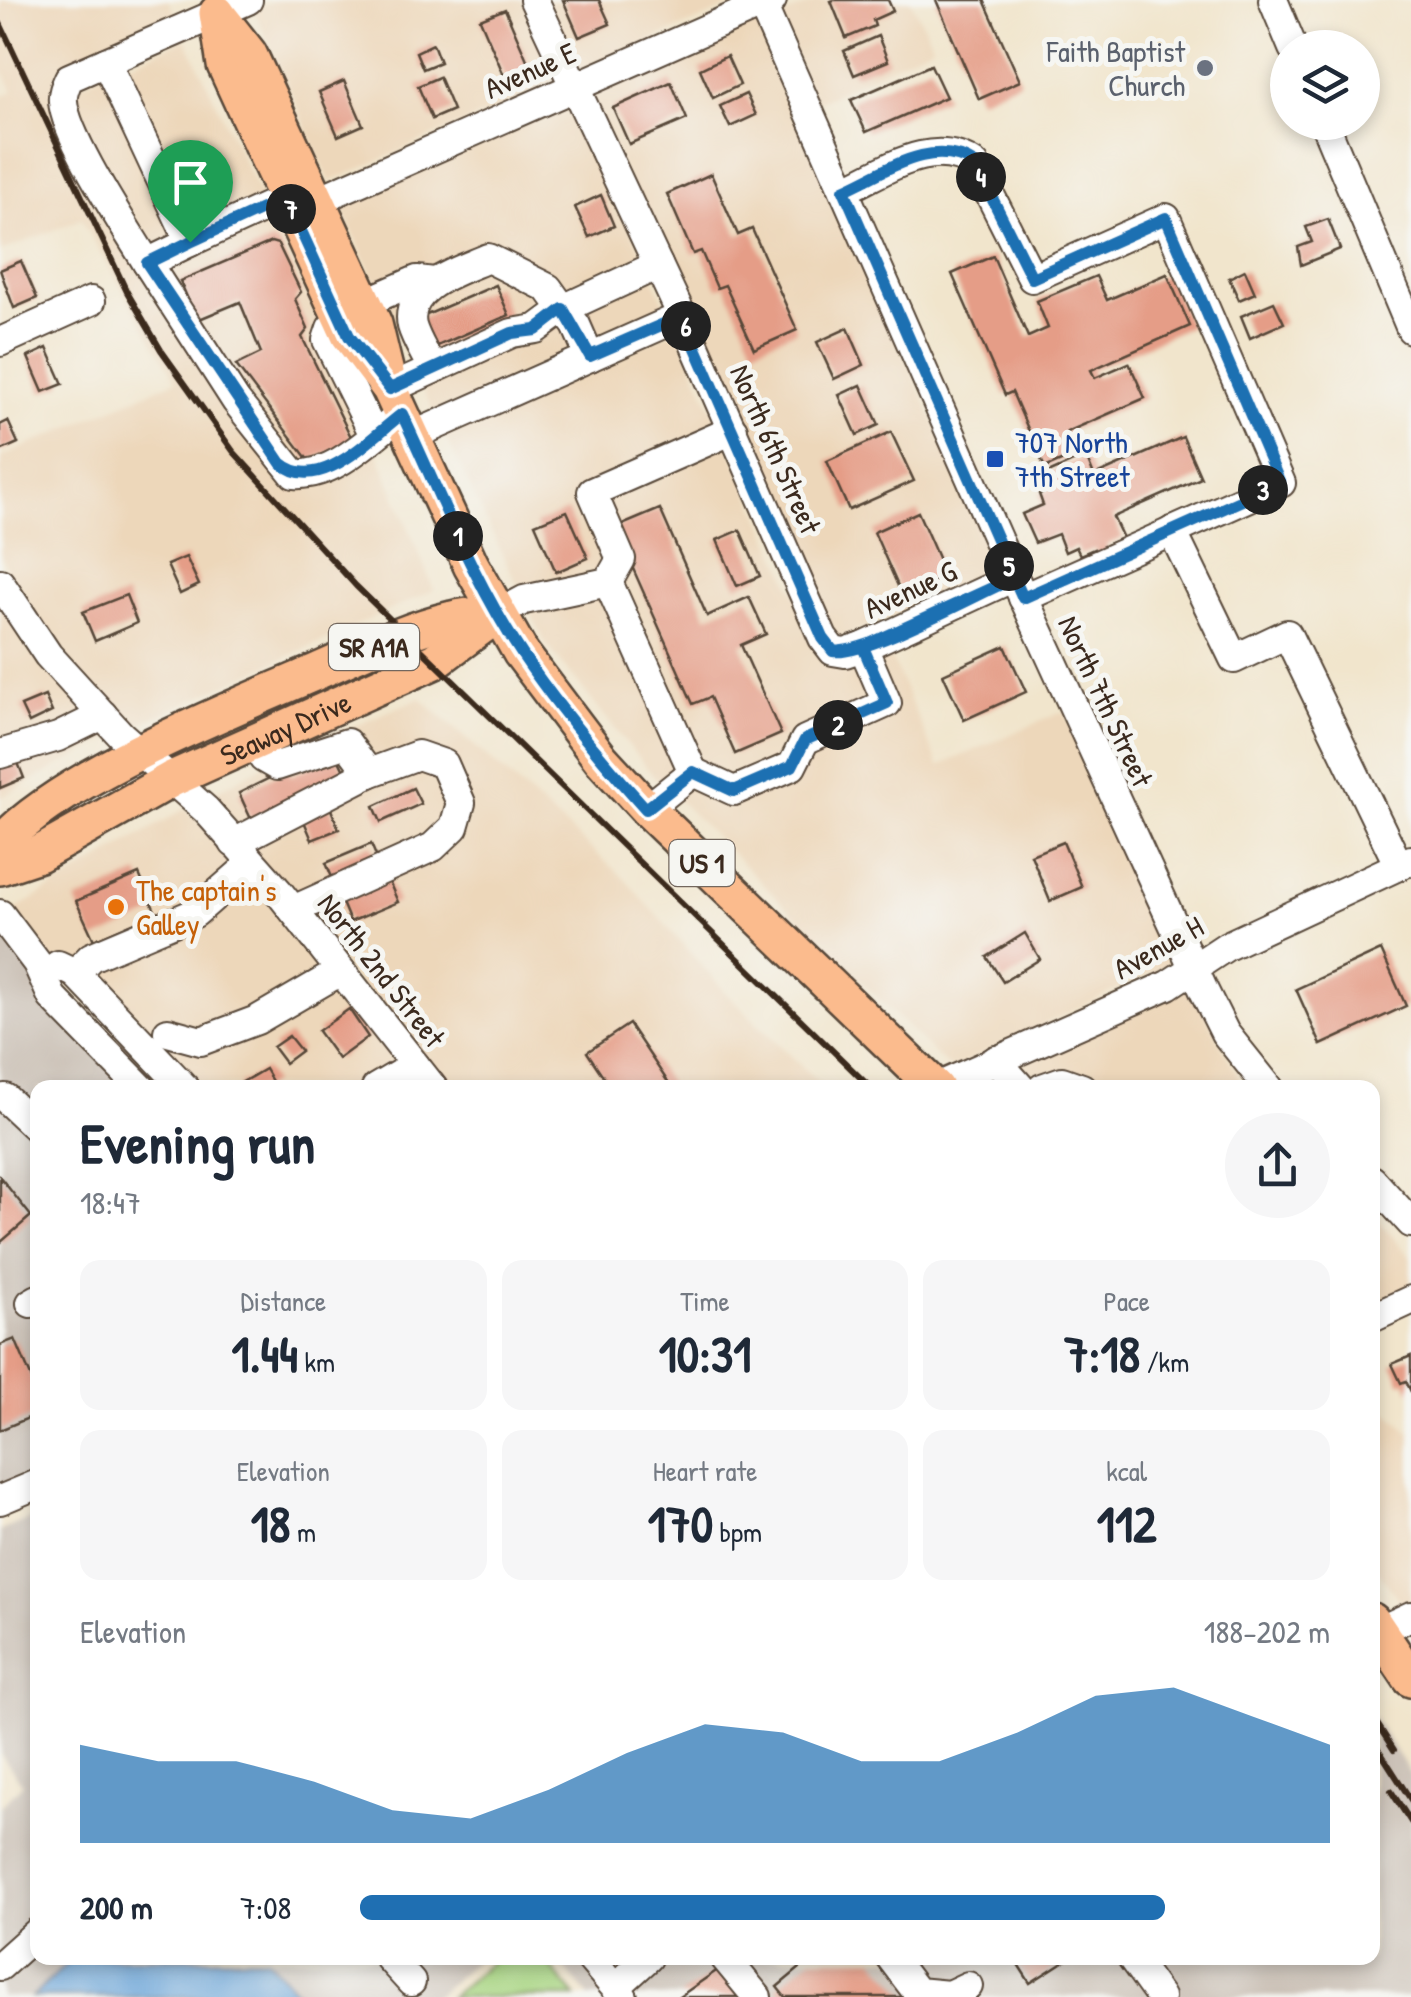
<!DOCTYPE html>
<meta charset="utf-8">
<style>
:root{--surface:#fff;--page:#f6f6f7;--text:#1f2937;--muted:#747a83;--accent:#1f6fb2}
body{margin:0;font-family:"Patrick Hand",sans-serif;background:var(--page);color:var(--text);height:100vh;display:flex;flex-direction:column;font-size:38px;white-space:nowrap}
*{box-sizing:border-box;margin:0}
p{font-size:32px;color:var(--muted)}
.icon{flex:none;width:55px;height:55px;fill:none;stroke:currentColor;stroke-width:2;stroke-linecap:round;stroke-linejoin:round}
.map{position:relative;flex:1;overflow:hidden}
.details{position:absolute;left:30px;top:1080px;width:1350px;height:885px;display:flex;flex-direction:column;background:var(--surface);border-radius:20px;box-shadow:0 5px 15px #0003}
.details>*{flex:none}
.buttons{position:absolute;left:1270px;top:30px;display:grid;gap:20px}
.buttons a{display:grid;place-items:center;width:110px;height:110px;border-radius:50%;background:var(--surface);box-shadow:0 5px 15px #0003;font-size:50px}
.pin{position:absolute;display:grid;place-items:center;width:85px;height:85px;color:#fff;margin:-102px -42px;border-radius:50% 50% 50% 0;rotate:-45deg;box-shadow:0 0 10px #0007}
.pin .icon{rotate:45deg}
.km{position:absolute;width:50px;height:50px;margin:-25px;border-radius:50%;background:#222;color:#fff;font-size:28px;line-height:50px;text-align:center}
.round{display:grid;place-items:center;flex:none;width:105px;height:105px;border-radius:52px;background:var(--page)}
.summary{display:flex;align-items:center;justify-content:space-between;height:170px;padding:0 50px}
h1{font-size:55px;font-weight:700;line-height:75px}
.figures{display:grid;grid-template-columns:repeat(3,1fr);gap:15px;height:170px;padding:10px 50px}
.figures div{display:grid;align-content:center;border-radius:20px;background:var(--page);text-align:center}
.figures b{font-size:50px;font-weight:700}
.figures small{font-size:28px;font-weight:400}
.figures p{font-size:28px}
.chart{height:280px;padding:20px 50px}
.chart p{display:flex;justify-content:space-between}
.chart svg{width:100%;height:180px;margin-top:10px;fill:var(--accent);opacity:.7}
ul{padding:0 50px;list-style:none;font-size:32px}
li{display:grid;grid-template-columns:160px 120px 1fr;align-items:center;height:75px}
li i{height:25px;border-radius:12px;background:var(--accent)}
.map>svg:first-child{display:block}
</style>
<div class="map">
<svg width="1411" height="1997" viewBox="0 0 1411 1997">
<rect width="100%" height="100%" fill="#f6f6f2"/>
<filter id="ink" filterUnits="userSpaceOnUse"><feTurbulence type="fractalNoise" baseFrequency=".01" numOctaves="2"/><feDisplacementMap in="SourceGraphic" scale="20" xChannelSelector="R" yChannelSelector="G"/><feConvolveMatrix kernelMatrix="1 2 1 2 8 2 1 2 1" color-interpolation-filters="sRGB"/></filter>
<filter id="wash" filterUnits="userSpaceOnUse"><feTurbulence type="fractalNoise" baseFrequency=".0048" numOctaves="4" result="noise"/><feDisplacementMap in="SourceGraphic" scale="40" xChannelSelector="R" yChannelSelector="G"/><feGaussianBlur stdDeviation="2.25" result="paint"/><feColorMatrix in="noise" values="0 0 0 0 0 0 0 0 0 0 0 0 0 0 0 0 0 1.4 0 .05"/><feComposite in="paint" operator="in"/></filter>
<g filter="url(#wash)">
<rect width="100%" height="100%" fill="#f1e5cc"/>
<g fill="#edd7ba">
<path d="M0 0H168L177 19 56 72 64 91 186 39 354 394 434 590 131 728 48 640 10 577 0 552V458L176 380 81 219 0 252V98L13 91 0 64Z"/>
<path d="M275 0H523L559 81 330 182 254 9Z"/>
<path d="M545 0H745L577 73Z"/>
<path d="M822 0H911L933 45 816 103 778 17Z"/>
<path d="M756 19 1000 571 836 639 588 92Z"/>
<path d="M570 100 668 310 434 414 339 202Z"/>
<path d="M677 330 826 664 832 666 885 644 939 766 1064 711 1177 961 950 1069 651 773 546 644 444 434Z"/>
<path d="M0 601 113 737 0 798Z"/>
<path d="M420 698 622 876 730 997 823 1087H446L204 798 271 761Z"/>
<path d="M186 808 271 898 420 1087H163L12 912Z"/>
<path d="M1187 981 1244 1087 966 1088Z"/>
<path d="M1372 1212 1411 1258V1288L1372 1306Z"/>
<path d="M1373 1399 1411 1433V1604L1404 1607 1373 1564Z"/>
</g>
<g fill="#ccc2b8">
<path d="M0 929 137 1087 38 1088 37 1472 0 1488Z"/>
<path d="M37 1516 38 1958H73L32 1997H0V1807L23 1784 0 1754V1531Z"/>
<path d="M1373 1716 1411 1775V1997H589L556 1958H1372Z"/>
<path d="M267 1958H479L434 1997H301Z"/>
</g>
<path fill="#a9d683" stroke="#728050" stroke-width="2.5" d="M495 1958H543L576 1997H450Z"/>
<path fill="#67a3d8" stroke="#51667b" stroke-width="2.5" d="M73 1958H267L301 1997H32Z"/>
<g id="blocks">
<g fill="#e59d87">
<path d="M563 0H599L610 24 579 37Z"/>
<path d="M834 0H888L893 11 873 20 875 26 846 38 831 1Z"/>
<path d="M936 0H984L1020 81 979 99Z"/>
<path d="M505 9 531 69 506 80 480 19Z"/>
<path d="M878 36 888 61 854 75 844 51Z"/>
<path d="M433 44 440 62 423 69 416 52Z"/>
<path d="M727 56 740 85 713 98 700 69Z"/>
<path d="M931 65 946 97 866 132 851 100Z"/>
<path d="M439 77 453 110 432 119 418 86Z"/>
<path d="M344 81 363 125 338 136 319 92Z"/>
<path d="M671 82 687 119 629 144 613 108Z"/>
<path d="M746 94 756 115 730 127 720 106Z"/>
<path d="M711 174 738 235 752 229 797 330 754 349 725 285 717 288 701 251 693 254 667 194Z"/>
<path d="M601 195 614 226 589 237 575 207Z"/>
<path d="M1328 219 1340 249 1301 265 1298 247 1312 242 1306 227Z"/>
<path d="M271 242 278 244 301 292 295 299 308 329 302 337 351 437 346 445 309 461 236 365 261 353 240 302 197 320 180 281Z"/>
<path d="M993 256 1028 337 1048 328 1037 301 1096 276 1107 300 1167 274 1190 326 1091 370 1095 378 1129 363 1145 398 1067 432 1077 454 1045 468 1012 392 1005 395 952 274Z"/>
<path d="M21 261 37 298 14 308 0 270Z"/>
<path d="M1245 270 1255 293 1239 300 1229 278Z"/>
<path d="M496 285 509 315 428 350 415 320Z"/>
<path d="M1274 302 1284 323 1250 338 1241 316Z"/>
<path d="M848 328 864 365 834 379 817 342Z"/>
<path d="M47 348 63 384 43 392 28 357Z"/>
<path d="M861 385 879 425 857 435 839 395Z"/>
<path d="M8 421 18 443 0 451V425Z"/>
<path d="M891 432 914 481 849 510 827 461Z"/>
<path d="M1183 437 1201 478 1113 517 1123 538 1106 545 1109 553 1098 558 1094 549 1080 555 1076 547 1065 552 1058 534 1035 543 1022 514 1043 505 1039 494 1050 490 1044 475 1086 456 1094 476Z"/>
<path d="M660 509 707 616 749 597 766 634 741 645 781 734 735 754 710 697 693 704 615 528Z"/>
<path d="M567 511 588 558 556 572 535 524Z"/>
<path d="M918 512 946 576 902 595 874 532Z"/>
<path d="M740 530 760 576 737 586 717 540Z"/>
<path d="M186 557 199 585 180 594 167 565Z"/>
<path d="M126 595 137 623 95 641 83 612Z"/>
<path d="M1005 646 1026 692 964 720 943 674Z"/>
<path d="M45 696 52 712 29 723 21 706Z"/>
<path d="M13 750 24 778 0 788V756Z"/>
<path d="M336 754 345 773 251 819 239 793 288 769 291 776Z"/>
<path d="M413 788 421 804 381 822 374 806Z"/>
<path d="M328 802 339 829 312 840 301 814Z"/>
<path d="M1063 842 1082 887 1050 901 1031 855Z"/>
<path d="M371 844 379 863 334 882 326 863Z"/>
<path d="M139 874 156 913 94 940 76 901Z"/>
<path d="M387 877 398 902 350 922 340 898Z"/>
<path d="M1025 933 1040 959 1003 982 987 957Z"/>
<path d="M1381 950 1406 1006 1321 1045 1296 989Z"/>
<path d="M349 1009 368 1037 338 1059 318 1031Z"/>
<path d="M629 1024 672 1088H611L587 1052Z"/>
<path d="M289 1036 301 1051 285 1063 273 1047Z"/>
<path d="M265 1069 273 1083 264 1088H241L239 1084Z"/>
<path d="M0 1177 31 1216 0 1243Z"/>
<path d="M15 1339 38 1393V1414L0 1430V1345Z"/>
<path d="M1411 1356V1392L1406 1381 1401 1383 1392 1364Z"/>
<path d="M812 1958H874L908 1997H785L777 1987Z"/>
<path d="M1014 1958H1069L1030 1983Z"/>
<path d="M722 1967 744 1997H679Z"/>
</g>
</g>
</g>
<g filter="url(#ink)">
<use href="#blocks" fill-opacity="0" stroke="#564638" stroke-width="2.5"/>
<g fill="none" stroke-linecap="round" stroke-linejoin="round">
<g stroke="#564638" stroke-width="32">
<g id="minor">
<path d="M534 0 682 316 823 638 833 651 845 653 863 647 1014 577"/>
<path d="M760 0 1014 577 1204 991 1225 1033 1269 1088"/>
<path d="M1273 0 1293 48"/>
<path d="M106 62 190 242 286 198"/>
<path d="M1324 122 1411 329"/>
<path d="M844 190C884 172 932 135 975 165L1032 278 1166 218 1281 483 1023 598"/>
<path d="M316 201 772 0"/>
<path d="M190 242 147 263C126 228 65 137 63 101 62 93 66 85 69 78L248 0"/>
<path d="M147 263 236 401 294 474C335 477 371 437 402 414"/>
<path d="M364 303 417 280 434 282"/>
<path d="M343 322 331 328 327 340 374 435"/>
<path d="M0 342 91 301"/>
<path d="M590 357 576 325 563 309 658 265"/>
<path d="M390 389 512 333 536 329 563 309 548 288 488 258C462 270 403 286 412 326 416 340 426 355 432 369"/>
<path d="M412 436 682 316"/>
<path d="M1172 531 1234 659 1287 634 1399 866"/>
<path d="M608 582 621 559 592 492 733 430"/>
<path d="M0 583 48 655 121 735 206 810 278 891 433 1088"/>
<path d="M498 614 524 600 608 582 693 772 647 809"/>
<path d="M0 754 58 737 103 715"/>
<path d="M693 772 734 791 792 766 805 740 887 703 863 647"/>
<path d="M234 843 369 773 347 743 277 766 263 758 254 741"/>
<path d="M293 910 433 847 454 827 461 803 444 764 418 755 369 773"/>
<path d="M0 914 37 963 52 997 141 1088"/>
<path d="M58 965 75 973 185 1088"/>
<path d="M75 973 91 957 195 913 252 863"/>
<path d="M168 1032 201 1041 257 1020 341 971"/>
<path d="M996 1060 1021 1088"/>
<path d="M376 1088 415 1065"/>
<path d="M935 1088 1168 985 1227 946 1411 860"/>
<path d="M1042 1088 1062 1081 1082 1088"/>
<path d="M5 1098 38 1129"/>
<path d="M1372 1180 1411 1223"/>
<path d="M31 1303 38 1299"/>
<path d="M1372 1318 1411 1300"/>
<path d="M0 1500 38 1484"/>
<path d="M1379 1631 1411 1616"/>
<path d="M389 1958 411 1982"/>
<path d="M590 1958 623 1997"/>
<path d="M725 1958 757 1997"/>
<path d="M891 1958 917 1992 949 1995 968 1986"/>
<path d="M1132 1958 1160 1997"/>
<path d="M0 1966 38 1932"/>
<path d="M616 1987 648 1958"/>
</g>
</g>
<g stroke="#564638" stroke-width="40">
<g id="major">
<path d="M217 13 225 65 349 335 390 389 471 565 521 653 601 759 647 809 936 1088"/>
<path d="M218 15 249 54 374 324 386 373"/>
<path d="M0 845C59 777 230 710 316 672 360 653 405 630 452 619 466 615 483 615 498 614"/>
<path id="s1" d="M0 867 39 854 172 779 435 661 498 614"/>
<path d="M1372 1621 1411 1679"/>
</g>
</g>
<use href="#minor" stroke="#fff" stroke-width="28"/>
<use href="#major" stroke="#fbbb8d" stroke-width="35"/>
<g stroke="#3b2a1e" stroke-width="6">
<path d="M0 23 127 292 161 350 233 451 356 586 871 1088"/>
<path d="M1372 1716 1394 1750"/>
<path d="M1372 1739 1411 1800"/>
<path d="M1391 1791 1411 1822"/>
</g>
</g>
</g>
<g fill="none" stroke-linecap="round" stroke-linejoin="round" filter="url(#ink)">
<g stroke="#fff" stroke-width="20">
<path id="route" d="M190 242 147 263 281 463C319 496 371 437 402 414 440 494 472 579 522 654 559 709 602 760 646 809L693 772 734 791 792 766 805 740 887 703 863 647 1014 578 1023 598 1280 483 1166 218 1032 278 975 164C932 136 885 172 844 190L1014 578C979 593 863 657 833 651L823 638 682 316 590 356 563 309 536 330 512 333 390 389 349 336 286 198 190 242"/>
</g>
<use href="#route" stroke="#1f6fb2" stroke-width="12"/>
</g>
<circle fill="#6b7280" stroke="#f6f6f2" stroke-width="4" cx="1205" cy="68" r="10"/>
<rect fill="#1a4fb4" stroke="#f6f6f2" stroke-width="4" x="985" y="449" width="20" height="20" rx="5"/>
<circle fill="#e8710a" stroke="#f6f6f2" stroke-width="4" cx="116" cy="907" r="10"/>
<g text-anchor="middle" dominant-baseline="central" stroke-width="10" stroke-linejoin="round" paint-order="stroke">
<g fill="#f6f6f2" stroke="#73675e" stroke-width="2.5">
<rect x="329" y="624" width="90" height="46" rx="8"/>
<rect x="669.5" y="840" width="65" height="46" rx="8"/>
</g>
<g font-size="28" font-weight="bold" fill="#3b2a1e">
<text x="374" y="647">SR A1A</text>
<text x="702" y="863">US 1</text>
</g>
<g font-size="30" fill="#5b616d" stroke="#f6f6f2" text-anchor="end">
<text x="1185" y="51">Faith Baptist<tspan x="1185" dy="34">Church</tspan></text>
</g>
<g font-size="30" fill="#3b2a1e" stroke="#f6f6f2">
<text transform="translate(530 70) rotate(-24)">Avenue E</text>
<text transform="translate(776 449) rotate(66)">North 6th Street</text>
<text transform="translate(910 589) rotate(-25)">Avenue G</text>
<text transform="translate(1106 701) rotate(65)">North 7th Street</text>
<text stroke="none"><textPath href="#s1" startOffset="318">Seaway Drive</textPath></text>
<text transform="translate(1158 947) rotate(-29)">Avenue H</text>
<text transform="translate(382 970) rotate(52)">North 2nd Street</text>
</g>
<g font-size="30" fill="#164399" stroke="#f6f6f2" text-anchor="start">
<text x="1015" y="442">707 North<tspan x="1015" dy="34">7th Street</tspan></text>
</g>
<g font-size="30" fill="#c56008" stroke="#f6f6f2" text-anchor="start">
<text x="136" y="890">The captain's<tspan x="136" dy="34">Galley</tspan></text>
</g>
</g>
</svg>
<div class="buttons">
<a><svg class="icon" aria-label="layers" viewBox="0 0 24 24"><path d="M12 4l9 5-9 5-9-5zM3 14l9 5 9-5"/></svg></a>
</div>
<div class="pin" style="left:190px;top:242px;background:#1e9e55"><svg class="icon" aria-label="arrive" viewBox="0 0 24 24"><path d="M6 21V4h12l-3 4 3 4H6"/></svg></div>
<b class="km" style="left:458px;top:536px">1</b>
<b class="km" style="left:838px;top:725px">2</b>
<b class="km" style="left:1263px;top:490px">3</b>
<b class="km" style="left:981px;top:177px">4</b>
<b class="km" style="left:1009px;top:566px">5</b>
<b class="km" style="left:686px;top:326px">6</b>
<b class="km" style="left:291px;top:209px">7</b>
<section class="details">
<div class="summary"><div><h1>Evening run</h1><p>18:47</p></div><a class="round"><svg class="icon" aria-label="share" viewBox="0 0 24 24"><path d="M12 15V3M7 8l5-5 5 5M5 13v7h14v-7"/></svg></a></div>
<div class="figures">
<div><p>Distance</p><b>1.44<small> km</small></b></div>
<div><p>Time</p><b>10:31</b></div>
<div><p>Pace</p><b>7:18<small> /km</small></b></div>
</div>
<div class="figures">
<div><p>Elevation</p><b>18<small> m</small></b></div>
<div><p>Heart rate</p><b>170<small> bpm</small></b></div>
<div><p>kcal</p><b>112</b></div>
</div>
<div class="chart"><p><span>Elevation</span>188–202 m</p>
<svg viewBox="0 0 160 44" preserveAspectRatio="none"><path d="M0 44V20L10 24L20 24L30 29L40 36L50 38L60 31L70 22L80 15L90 17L100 24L110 24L120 17L130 8L140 6L150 13L160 20V44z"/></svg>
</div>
<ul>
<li><b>200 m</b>7:08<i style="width:83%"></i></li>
</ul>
</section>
</div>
